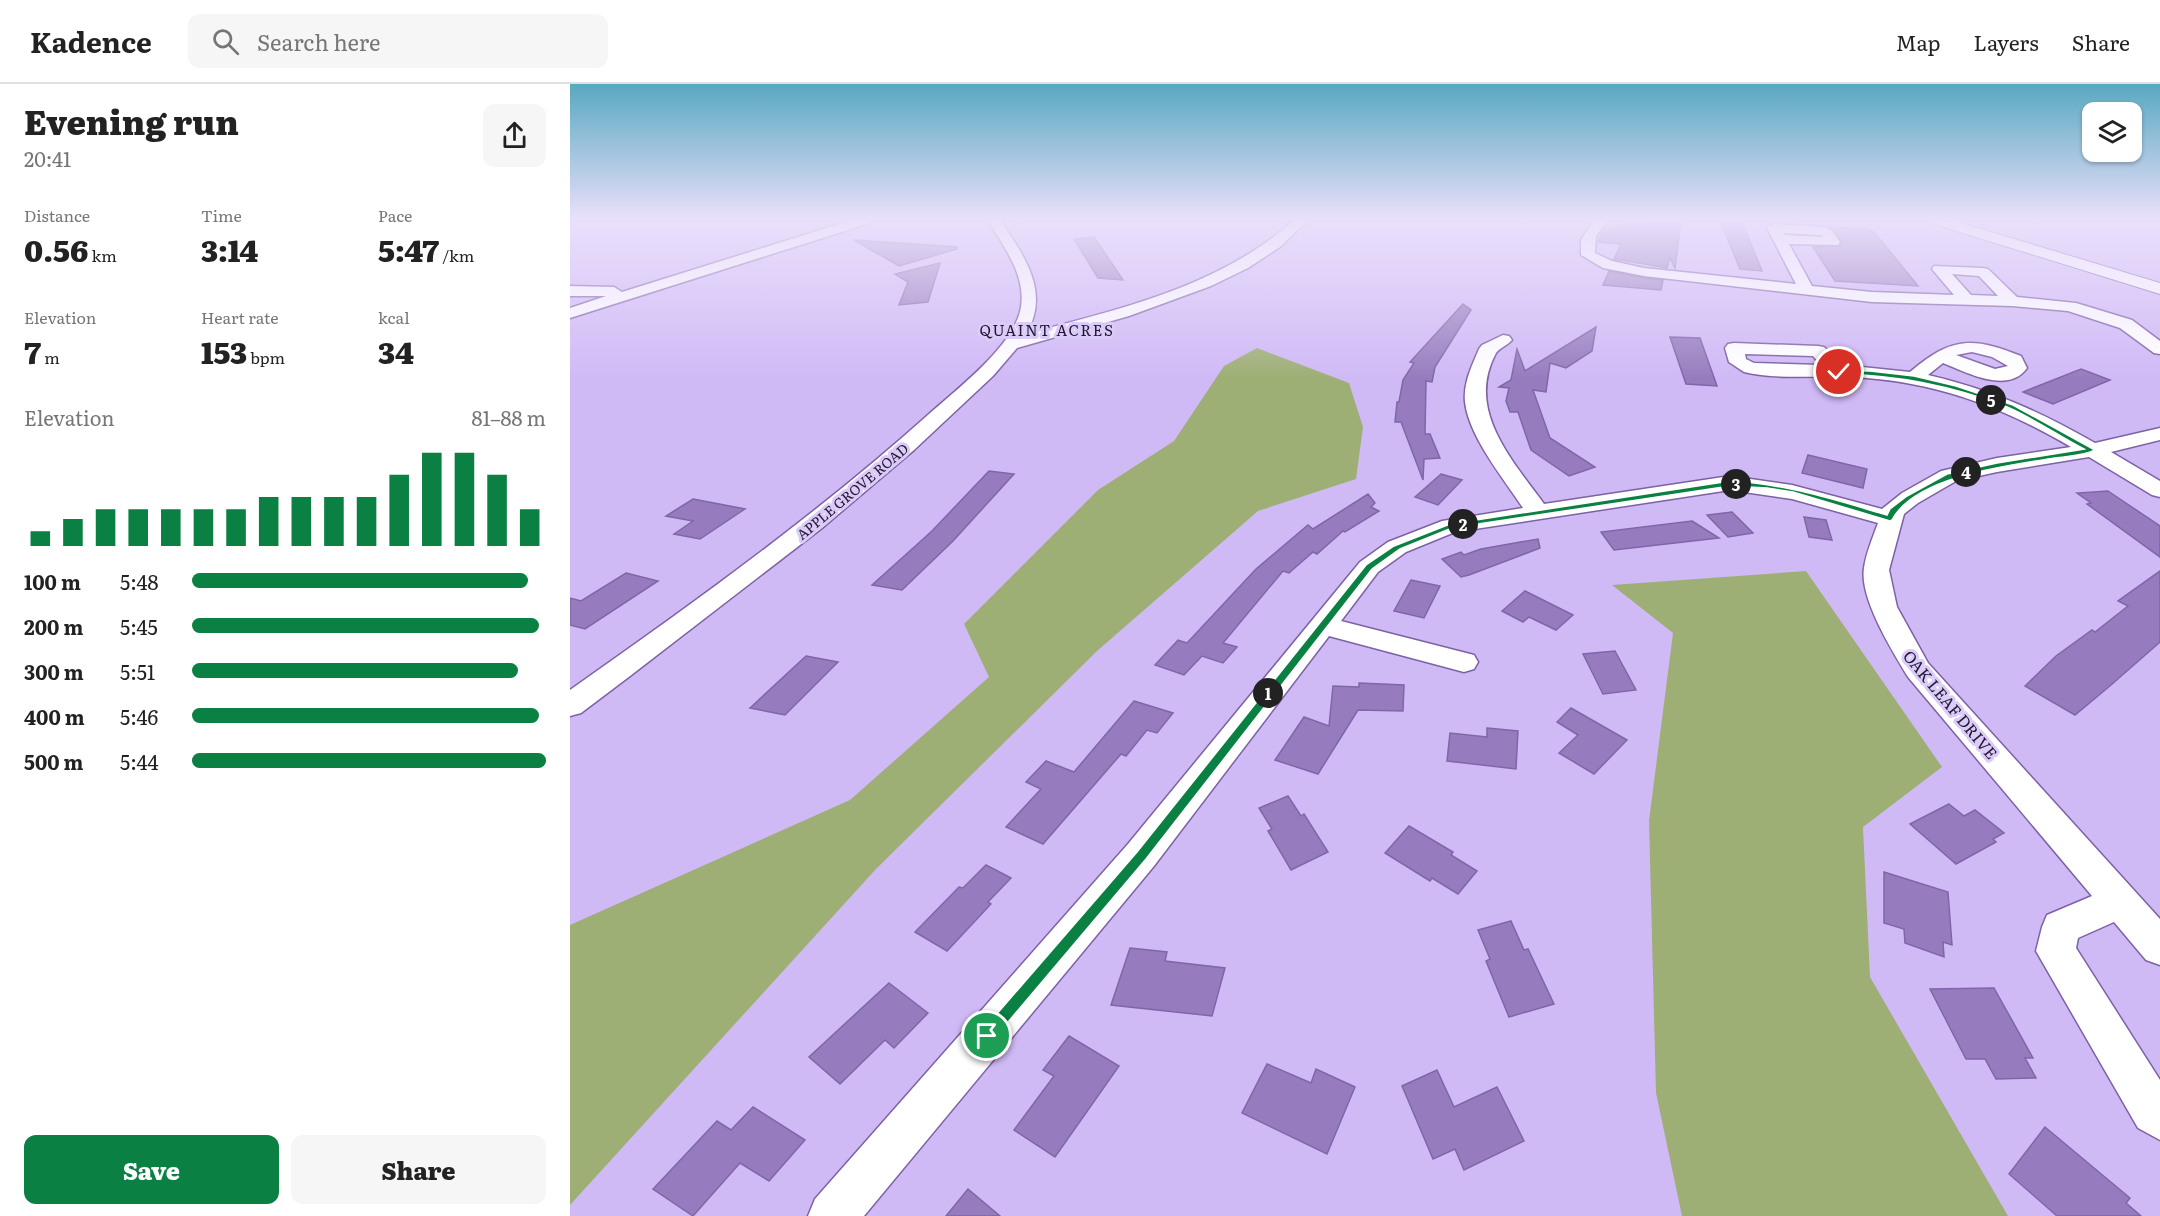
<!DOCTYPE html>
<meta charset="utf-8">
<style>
:root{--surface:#fff;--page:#f6f6f6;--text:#222;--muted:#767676;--line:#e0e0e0;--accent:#0b8043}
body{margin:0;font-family:Literata,serif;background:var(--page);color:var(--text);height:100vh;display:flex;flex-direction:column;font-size:22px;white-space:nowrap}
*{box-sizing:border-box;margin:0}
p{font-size:20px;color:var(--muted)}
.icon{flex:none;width:33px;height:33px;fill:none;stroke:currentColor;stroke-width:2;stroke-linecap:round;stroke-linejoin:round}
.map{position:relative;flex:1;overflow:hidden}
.drawer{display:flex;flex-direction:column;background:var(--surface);width:570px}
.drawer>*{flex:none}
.buttons{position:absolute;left:1512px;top:18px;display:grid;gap:12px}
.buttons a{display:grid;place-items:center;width:60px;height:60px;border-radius:12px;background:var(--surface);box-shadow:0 2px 4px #0004;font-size:30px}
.pin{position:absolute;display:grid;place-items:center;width:51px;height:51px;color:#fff;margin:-26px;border:3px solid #fff;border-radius:50%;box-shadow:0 2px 6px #0007}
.km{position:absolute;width:30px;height:30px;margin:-15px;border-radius:50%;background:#222;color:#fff;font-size:16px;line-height:30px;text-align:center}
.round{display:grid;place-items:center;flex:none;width:63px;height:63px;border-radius:12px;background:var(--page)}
.summary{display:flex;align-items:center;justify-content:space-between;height:102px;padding:0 24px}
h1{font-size:33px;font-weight:800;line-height:45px}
.metrics{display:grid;grid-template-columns:repeat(3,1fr);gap:9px;height:102px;padding:6px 24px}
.metrics div{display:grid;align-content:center}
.metrics b{font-size:30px;font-weight:800}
.metrics small{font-size:16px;font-weight:400}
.metrics p{font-size:16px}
.chart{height:168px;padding:12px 24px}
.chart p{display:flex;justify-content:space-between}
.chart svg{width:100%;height:108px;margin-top:6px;stroke:var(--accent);stroke-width:6}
.action{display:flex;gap:12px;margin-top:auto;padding:12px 24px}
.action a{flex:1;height:69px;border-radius:12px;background:var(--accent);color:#fff;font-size:24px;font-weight:800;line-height:69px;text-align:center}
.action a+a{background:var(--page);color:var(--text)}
ul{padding:0 24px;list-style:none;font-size:20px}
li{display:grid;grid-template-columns:96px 72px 1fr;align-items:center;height:45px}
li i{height:15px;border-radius:8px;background:var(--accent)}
header{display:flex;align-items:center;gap:36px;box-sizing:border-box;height:84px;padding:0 30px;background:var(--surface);border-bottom:2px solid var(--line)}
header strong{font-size:28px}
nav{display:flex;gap:33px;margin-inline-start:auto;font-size:21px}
.search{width:420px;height:54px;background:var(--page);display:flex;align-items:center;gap:15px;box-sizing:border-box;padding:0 21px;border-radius:12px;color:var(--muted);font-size:22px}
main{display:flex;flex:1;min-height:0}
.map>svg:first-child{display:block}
</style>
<header>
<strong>Kadence</strong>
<div class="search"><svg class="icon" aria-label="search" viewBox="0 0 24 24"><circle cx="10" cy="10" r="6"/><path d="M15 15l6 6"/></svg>Search here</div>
<nav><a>Map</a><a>Layers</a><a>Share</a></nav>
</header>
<main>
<section class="drawer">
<div class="summary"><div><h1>Evening run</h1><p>20:41</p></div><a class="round"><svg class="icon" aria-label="share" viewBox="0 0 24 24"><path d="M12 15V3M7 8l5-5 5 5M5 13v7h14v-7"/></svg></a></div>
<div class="metrics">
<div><p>Distance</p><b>0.56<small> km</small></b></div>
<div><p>Time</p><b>3:14</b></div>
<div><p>Pace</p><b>5:47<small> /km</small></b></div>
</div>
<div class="metrics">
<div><p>Elevation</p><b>7<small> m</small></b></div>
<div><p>Heart rate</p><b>153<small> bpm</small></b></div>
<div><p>kcal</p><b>34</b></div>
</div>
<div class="chart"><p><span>Elevation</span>81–88 m</p>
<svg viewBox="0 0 160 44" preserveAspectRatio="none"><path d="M5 44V38M15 44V33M25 44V29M35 44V29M45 44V29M55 44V29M65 44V29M75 44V24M85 44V24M95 44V24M105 44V24M115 44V15M125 44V6M135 44V6M145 44V15M155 44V29"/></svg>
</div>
<ul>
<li><b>100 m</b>5:48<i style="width:95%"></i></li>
<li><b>200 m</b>5:45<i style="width:98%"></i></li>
<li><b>300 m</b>5:51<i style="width:92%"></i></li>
<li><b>400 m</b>5:46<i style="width:98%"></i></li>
<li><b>500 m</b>5:44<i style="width:100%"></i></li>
</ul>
<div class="action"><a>Save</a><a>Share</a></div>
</section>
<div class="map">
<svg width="1590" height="1132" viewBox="0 0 1590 1132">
<rect width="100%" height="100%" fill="#d0baf6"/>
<g fill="#9eaf75">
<path d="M687 264 779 299 793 343 786 395 688 427 527 567 306 785 0 1121V841L280 716 419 593 394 540 528 406 604 357 654 282Z"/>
<path d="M1236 487 1372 683 1293 743 1300 893 1438 1132H1112L1086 1009 1079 737 1103 549 1042 501Z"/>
</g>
<g fill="#967cbe" stroke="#8065a9" stroke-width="1.5">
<path d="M1084 136H1111L1105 184 1100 174 1097 184 1044 175 1051 160 1028 158 1033 146Z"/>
<path d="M1150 136H1171L1192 187 1170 185Z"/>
<path d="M1260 143 1298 145 1304 148 1348 202 1265 197 1243 163 1270 162 1272 157Z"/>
<path d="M524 153 553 196 528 194 504 155Z"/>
<path d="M284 156 387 163V165L329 182Z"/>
<path d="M370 179 358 218 329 221 338 198 325 190Z"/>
<path d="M1039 187 1074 194 1093 196 1091 206 1033 201Z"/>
<path d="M893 220 901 226 865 283 862 298 856 297 855 350H860L870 374 854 375 853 396 831 338H825L827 318H829L833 296 844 279 840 278Z"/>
<path d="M1026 243 1022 267 996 284 980 279 976 308 963 306 980 354 1025 383 999 392 961 366 948 328H940L936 317 939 304 929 303 941 296 947 265 955 287Z"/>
<path d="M1100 253 1130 254 1147 302 1116 300Z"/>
<path d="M1511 285 1540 296 1483 320 1453 308Z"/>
<path d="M1238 371 1297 385 1293 404 1232 389Z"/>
<path d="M419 387 444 390 383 457 332 506 302 501 362 447Z"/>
<path d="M871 390 892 396 868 421 845 413Z"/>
<path d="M1538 407 1590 442V473L1517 420 1521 419 1507 409Z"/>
<path d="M798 410 805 419 801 423 809 427 775 448 773 447 747 470 743 468 719 489 713 487 653 559 667 563 653 579 632 572 614 591 585 581 608 556 617 559 686 485 738 441 743 445Z"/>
<path d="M123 415 175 425 130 455 104 450 123 437 96 432Z"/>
<path d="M1162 428 1183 449 1158 453 1137 431Z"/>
<path d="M1234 433 1256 436 1262 456 1239 453Z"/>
<path d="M1122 437 1149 454 1044 466 1031 448Z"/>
<path d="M968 455 970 464 899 491 891 493 872 475 891 468 894 471 911 465Z"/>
<path d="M1590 487V558L1541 601 1505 631 1455 602 1486 572 1522 546 1525 548 1558 522 1548 517Z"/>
<path d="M56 489 88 497 15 545 0 541V514L11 517Z"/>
<path d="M841 496 870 502 854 534 824 527Z"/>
<path d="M955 507 1003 531 986 546 959 533 953 538 932 527Z"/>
<path d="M1045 567 1066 606 1033 610 1013 570Z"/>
<path d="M236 572 268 578 215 631 180 624Z"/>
<path d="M789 599 834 601 833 627 788 626 748 690 705 676 734 633 759 642 763 602 789 603Z"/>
<path d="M564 617 603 629 587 649 577 646 556 672 551 670 473 760 436 743 471 705 456 698 476 677 504 688Z"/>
<path d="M1001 624 1057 656 1024 690 989 669 1008 651 987 638Z"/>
<path d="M917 644 948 647 946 685 877 677 880 649 917 653Z"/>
<path d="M718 712 731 732 734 730 758 768 721 786 698 747 702 745 689 724Z"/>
<path d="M1379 720 1394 732 1405 726 1434 749 1423 755 1426 758 1386 780 1340 740Z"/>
<path d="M839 742 883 768 881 771 907 787 888 810 862 794 860 797 815 769Z"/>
<path d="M416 781 441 794 418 818 421 820 377 867 345 848 389 803 393 804Z"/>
<path d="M1314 788 1378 808 1382 861 1373 858 1374 873 1335 859 1334 845 1314 839Z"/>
<path d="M941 837 954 866 958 865 984 920 939 933 916 877 920 875 908 846Z"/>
<path d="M560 864 597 868 595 877 655 884 642 932 541 921Z"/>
<path d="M319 899 358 929 324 964 315 956 270 1000 239 973Z"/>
<path d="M1424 904 1463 974H1455L1466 994 1426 995 1415 975H1396L1360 905Z"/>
<path d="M499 952 549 982 485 1073 444 1046 484 992 473 986Z"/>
<path d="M697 980 741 999 746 985 785 1003 757 1070 672 1029Z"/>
<path d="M867 986 884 1023 927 1003 954 1057 894 1086 885 1065 863 1075 832 1002Z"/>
<path d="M183 1023 235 1056 199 1097 170 1079 123 1132 83 1105 147 1037 161 1046Z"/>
<path d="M1475 1043 1560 1114 1556 1119 1571 1132H1487L1439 1090Z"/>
<path d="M398 1105 430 1132H376Z"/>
</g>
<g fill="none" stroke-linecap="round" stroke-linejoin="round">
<g stroke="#7d61a5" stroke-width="3">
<g id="street">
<path d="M282 136H302L300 139 0 234V224L36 212H0V202L44 203 52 208Z"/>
<path d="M418 136H430C454 172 481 208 456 250 549 225 650 203 724 136H738L710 163 678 184 641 202 559 232 447 264 423 292 344 366 252 444 60 592 11 629 0 632V606C124 519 246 431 359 330 388 304 445 261 451 223 456 190 433 162 418 136Z"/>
<path d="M1024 136H1038L1026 152 1025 169 1042 177 1074 184 1226 200 1197 144 1204 140 1255 143C1262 145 1266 152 1270 158L1268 161 1219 160 1242 202 1302 208 1384 211 1362 185 1364 182 1413 184 1418 185 1447 213 1506 219 1562 236 1590 257V270L1584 269 1550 244 1498 227 1442 222 1302 218 1074 192 1033 184 1011 171V156ZM1213 149 1251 151 1253 153 1215 151ZM1382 190 1409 192 1428 212 1401 211Z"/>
<path d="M933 251 939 252 942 256C937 262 928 264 925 271 896 327 943 377 974 420L1160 392 1222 401 1312 425 1332 409 1371 387 1427 374 1501 363C1431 322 1364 297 1282 293 1250 291 1204 296 1174 288L1159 278 1155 264 1158 260 1164 259 1248 262 1254 263 1273 281 1340 288C1381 253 1402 252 1451 272L1457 284C1438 311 1396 288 1373 279L1358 291C1422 306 1469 327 1525 359L1590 344V356L1541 368 1590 397V413L1582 411 1519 373 1427 388 1386 397 1348 419 1334 430 1319 486 1327 523 1358 579 1590 835V881L1576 876 1544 838 1508 854 1506 864 1590 996V1056L1568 1044 1466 867 1472 843 1477 831 1522 812 1338 593C1323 568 1289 514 1294 484 1296 469 1303 453 1308 439L1222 415 1160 406 885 448 836 468 808 488 771 537 904 571 908 578 904 585 894 588 759 552 584 782 294 1132H238L245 1115 558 760 790 478 818 458 872 437 953 424C934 395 899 353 895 318 893 299 902 282 909 265L912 261ZM1402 268 1422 273 1438 282 1425 285 1386 271ZM1175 270 1243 272 1251 281 1184 279 1176 275Z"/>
</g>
</g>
<g stroke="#7d61a5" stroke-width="2">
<path id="highway" d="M1358 136H1381L1590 199V210L1361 139Z"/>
</g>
<use href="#street" fill="#fff" fill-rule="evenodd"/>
<use href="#highway" fill="#fff" fill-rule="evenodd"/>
</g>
<linearGradient id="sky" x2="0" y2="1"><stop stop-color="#59a8c1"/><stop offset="0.46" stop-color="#eae0fb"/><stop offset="1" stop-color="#eae0fb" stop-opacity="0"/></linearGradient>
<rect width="1590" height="294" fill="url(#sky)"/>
<path fill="#0b8043" stroke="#fff" stroke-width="1.5" d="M1267 287H1300L1344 292 1386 302 1443 321 1525 366C1515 372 1497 372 1485 374 1440 381 1345 392 1322 436L1320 437 1223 408 1197 404 1160 402 882 444 830 465 802 485 576 775 422 957 417 959 412 957 410 952 412 947 567 768 796 481 824 462 880 440 1160 397C1217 400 1262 415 1317 431L1320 425 1337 412 1377 390 1427 379 1514 365C1489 352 1463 334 1437 323 1383 302 1327 291 1269 290Z"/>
<g text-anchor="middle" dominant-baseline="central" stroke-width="6" stroke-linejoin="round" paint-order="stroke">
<g font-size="14" fill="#221732" stroke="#dbcbf8">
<text transform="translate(282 407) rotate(-40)">APPLE GROVE ROAD</text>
</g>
<g font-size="15" letter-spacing="1.5" fill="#221732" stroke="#dbcbf8">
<text x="477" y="245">QUAINT ACRES</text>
</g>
<g font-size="16" fill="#221732" stroke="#dbcbf8">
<text transform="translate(1381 620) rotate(50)">OAK LEAF DRIVE</text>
</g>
</g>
</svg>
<div class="buttons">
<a><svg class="icon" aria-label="layers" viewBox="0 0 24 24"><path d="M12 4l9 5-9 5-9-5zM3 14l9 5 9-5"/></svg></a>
</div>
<div class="pin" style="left:417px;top:952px;background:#1e9e55"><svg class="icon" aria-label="arrive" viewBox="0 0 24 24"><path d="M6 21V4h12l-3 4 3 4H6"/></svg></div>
<div class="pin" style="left:1269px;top:288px;background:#d93025"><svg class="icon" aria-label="check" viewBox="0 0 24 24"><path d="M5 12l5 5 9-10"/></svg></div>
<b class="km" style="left:698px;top:609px">1</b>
<b class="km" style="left:893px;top:440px">2</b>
<b class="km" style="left:1166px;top:400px">3</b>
<b class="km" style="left:1396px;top:388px">4</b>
<b class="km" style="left:1421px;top:316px">5</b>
</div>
</main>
